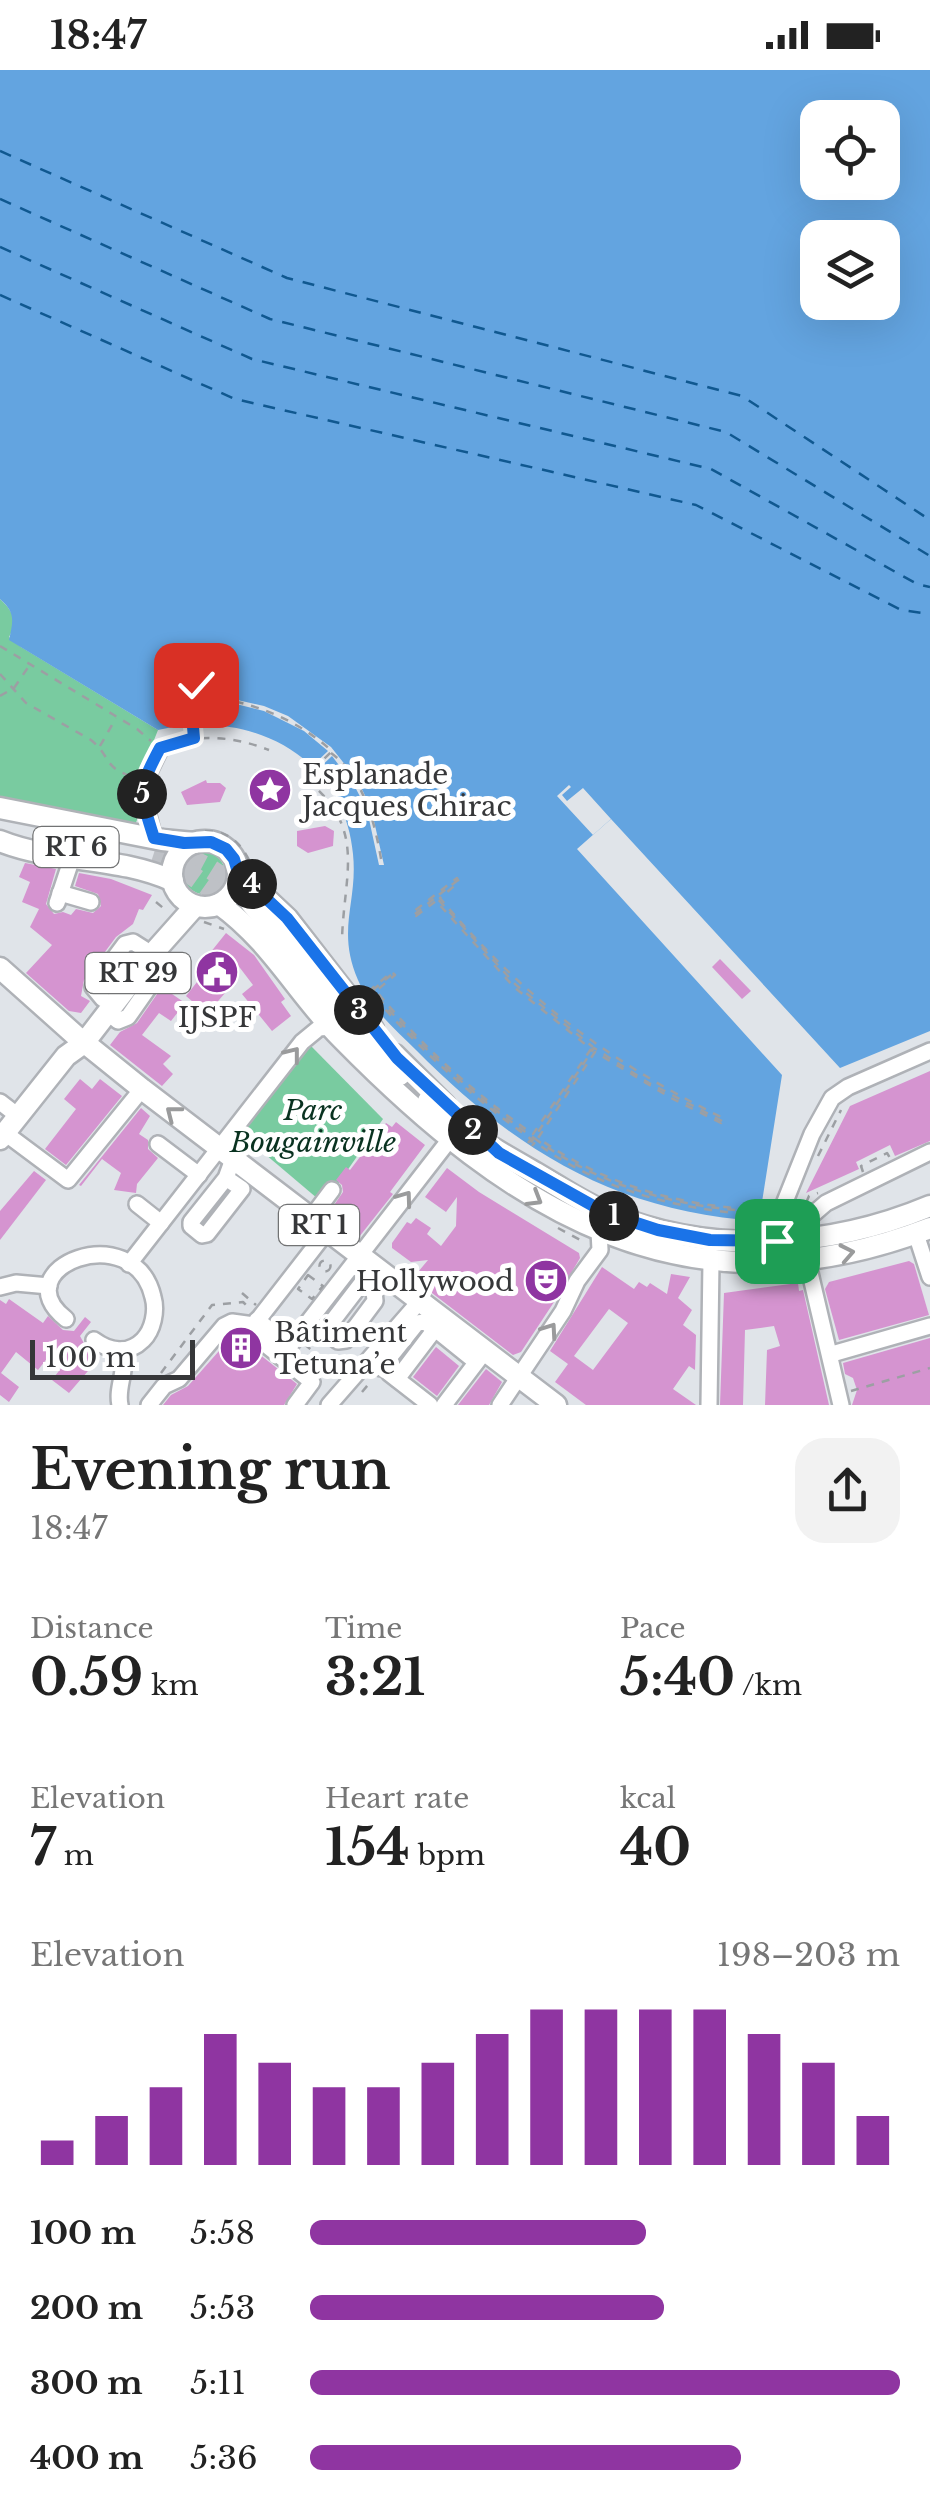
<!DOCTYPE html>
<meta charset="utf-8">
<style>
:root{--surface:#fff;--page:#f2f2f2;--text:#222;--muted:#767676;--accent:#8f35a1}
body{margin:0;font-family:"Libre Baskerville",serif;background:var(--page);color:var(--text);height:100vh;display:flex;flex-direction:column;font-size:38px;white-space:nowrap}
*{box-sizing:border-box;margin:0}
p{font-size:32px;color:var(--muted)}
.icon{flex:none;width:55px;height:55px;fill:none;stroke:currentColor;stroke-width:2;stroke-linecap:round;stroke-linejoin:round}
.map{position:relative;height:1335px;overflow:hidden}
.sheet{display:flex;flex-direction:column;background:var(--surface);flex:1}
.sheet>*{flex:none}
.tools{position:absolute;left:800px;top:30px;display:grid;gap:20px}
.tools a{display:grid;place-items:center;width:100px;height:100px;border-radius:20px;background:var(--surface);box-shadow:0 10px 40px #0002;font-size:50px}
.scale{position:absolute;left:30px;bottom:25px;width:165px;box-sizing:border-box;padding-left:10px;border:5px solid #363739;border-top:0;font-size:28px;line-height:35px;white-space:nowrap;color:#363739;-webkit-text-stroke:8px #fff;paint-order:stroke}
.pin{position:absolute;display:grid;place-items:center;width:85px;height:85px;color:#fff;margin:-42px;border-radius:20px;box-shadow:0 5px 15px #0006}
.km{position:absolute;width:50px;height:50px;margin:-25px;border-radius:50%;background:#222;color:#fff;font-size:28px;line-height:50px;text-align:center}
.round{display:grid;place-items:center;flex:none;width:105px;height:105px;border-radius:30px;background:var(--page)}
.head{display:flex;align-items:center;justify-content:space-between;height:170px;padding:0 30px}
h1{font-size:55px;font-weight:700;line-height:75px}
.figures{display:grid;grid-template-columns:repeat(3,1fr);gap:15px;height:170px;padding:10px 30px}
.figures div{display:grid;align-content:center}
.figures b{font-size:50px;font-weight:700}
.figures small{font-size:28px;font-weight:400}
.figures p{font-size:28px}
.chart{height:280px;padding:20px 30px}
.chart p{display:flex;justify-content:space-between}
.chart svg{width:100%;height:180px;margin-top:10px;stroke:var(--accent);stroke-width:6}
ul{padding:0 30px;list-style:none;font-size:32px}
li{display:grid;grid-template-columns:160px 120px 1fr;align-items:center;height:75px}
li i{height:25px;border-radius:12px;background:var(--accent)}
.status{display:flex;justify-content:space-between;align-items:center;height:70px;padding:0 50px;background:var(--surface);direction:ltr}
.status svg{height:28px;fill:currentColor}
.map>svg:first-child{display:block}
</style>
<div class="status"><b>18:47</b><svg viewBox="0 0 49 12"><path d="M0 12V9h3v3zM5 12V6h3v6zM10 12V3h3v9zM15 12V0h3v12zM26 1h20v11H26zM47 4h2v5h-2z"/></svg></div>
<div class="map">
<svg width="930" height="1335" viewBox="0 0 930 1335">
<rect width="100%" height="100%" fill="#e0e4e9"/>
<g fill="#79cba0">
<path d="M0 529C13 541 18 551 9 567L21 577 158 660 137 713V750L135 755 0 734Z"/>
<circle cx="204" cy="803" r="21"/>
<path d="M311 976 383 1049 324 1134 240 1063Z"/>
</g>
<path fill="#63a4e0" fill-rule="evenodd" d="M0 0H930V961L840 998 611 749 577 779 782 1005 759 1151C616 1142 515 1080 416 980 396 960 369 937 358 910 336 859 358 833 353 784 344 685 248 638 158 660L9 570C13 551 16 543 0 529ZM818 48H882V112H818ZM818 168H882V232H818Z"/>
<g fill="#e0e4e9">
<path d="M220 626 264 636 288 646 331 677 358 711 371 738 384 795H379L367 740 354 715 332 686 315 702 311 697 328 681 304 661 264 641 220 630Z"/>
<path d="M569 715 571 717 562 725 567 731 583 718 611 749 593 765 557 726Z"/>
</g>
<g fill="none" stroke-linecap="round" stroke-linejoin="round">
<g stroke="#105890" stroke-width="2.5" stroke-dasharray="12 10" stroke-linecap="butt">
<path d="M0 81 287 208 742 326 930 450"/>
<path d="M0 129 270 249 726 362 930 486"/>
<path d="M0 177 252 289 711 399 917 514 930 517"/>
<path d="M0 225 235 329 696 435 901 540 930 544"/>
</g>
</g>
<g fill="#d594d0" fill-rule="evenodd">
<path d="M206 710 207 713H220L226 718 220 732 187 735 181 722Z"/>
<path d="M325 756 334 761 333 776 308 783 297 776V761Z"/>
<path d="M25 793 56 799 46 834 54 844 63 842 71 845 76 839 93 843 101 836 98 824 75 816 79 803 111 809 152 825 143 840 139 839 133 854 116 867 84 910 81 926 90 931 81 943 69 941 26 903 52 875 30 857 39 839 22 832 30 812 19 807Z"/>
<path d="M226 863 254 885 285 929 281 932 291 946 272 961 242 924 253 915 237 894 224 910 231 916 207 944 186 926 212 893 215 886 210 883Z"/>
<path d="M720 889 751 921 742 929 712 897Z"/>
<path d="M162 917 185 933 171 951 159 943 142 965 171 986 163 994 173 1004 162 1016 110 975 120 962 137 953Z"/>
<path d="M930 1001V1071L895 1086 890 1075 856 1092 859 1099 806 1123 850 1036Z"/>
<path d="M80 1009 92 1019 100 1009 122 1026 66 1095 45 1079 76 1039 64 1029Z"/>
<path d="M141 1038 150 1046 139 1064 148 1070V1079L158 1088 137 1114 136 1123 114 1120 121 1103 102 1089 81 1116 79 1115Z"/>
<path d="M396 1052 425 1075 390 1122 393 1124 359 1167 328 1144 343 1122 342 1115 336 1110 346 1097 350 1100 386 1053 392 1057Z"/>
<path d="M447 1098 479 1122 579 1183 580 1188 556 1229 521 1282 513 1285 432 1223V1208L425 1202H418L428 1190 411 1192 392 1178V1173L407 1152 411 1154 416 1148 431 1158 427 1164 441 1176 456 1156 457 1127 446 1142 425 1127Z"/>
<path d="M34 1101 46 1110 0 1170V1141Z"/>
<path d="M909 1191 914 1194 929 1245 839 1270 825 1219 829 1212Z"/>
<path d="M602 1197 634 1219 639 1212 647 1217 650 1213 667 1224 671 1204 690 1207 678 1228 692 1240 683 1255 696 1265 695 1300 689 1296 673 1319 696 1335H586L555 1312 568 1294 550 1281ZM609 1239 628 1253 593 1300 574 1286Z"/>
<path d="M798 1213 799 1221 803 1220 829 1335H765L767 1280 780 1276 774 1256 745 1260 743 1335H720L724 1223Z"/>
<path d="M9 1229 43 1253 48 1246 63 1260 74 1261 85 1247 91 1252 80 1266 87 1279 100 1287 69 1323 52 1310 65 1293 52 1282 38 1300 16 1282 1 1303 19 1317 9 1332 0 1325V1230L6 1234Z"/>
<path d="M234 1264 244 1265 249 1276 297 1314 284 1335H163L171 1325 188 1316Z"/>
<path d="M930 1268V1335H852L857 1320 853 1308 845 1304 843 1293Z"/>
<path d="M436 1277 459 1296 437 1326 413 1307Z"/>
<path d="M486 1299 502 1312 489 1335H458Z"/>
</g>
<g fill="none" stroke-linecap="round" stroke-linejoin="round">
<g stroke="#bec1c6" stroke-width="20" stroke-dasharray="20 10" stroke-linecap="butt">
<path d="M156 779C197 787 222 803 251 833"/>
<path d="M152 789 183 799 241 840"/>
</g>
<g stroke="#afb2b7" stroke-width="20">
<g id="minor">
<path d="M154 769 141 718 160 679"/>
<path d="M60 823 91 832"/>
<path d="M57 833 72 788"/>
<path d="M103 929 93 917 125 874 133 872 144 879"/>
<path d="M107 942 118 951 128 947 156 907 145 894"/>
<path d="M0 1032 18 1046"/>
<path d="M5 1063 68 1110 142 1019"/>
<path d="M158 1074 199 1105"/>
<path d="M226 1108 242 1119 207 1164 202 1165 191 1156V1152L226 1108 233 1089"/>
<path d="M137 1134 161 1153"/>
<path d="M311 1148 332 1120"/>
<path d="M778 1149 804 1152 826 1133 930 1082"/>
<path d="M916 1164 930 1207"/>
<path d="M772 1172 774 1159 812 1064 832 1028 848 1017 930 981"/>
<path d="M807 1190 841 1335"/>
<path d="M129 1194 302 972 319 958 331 957"/>
<path d="M362 1212 374 1221 375 1231 346 1270 338 1271 330 1265 328 1257 374 1197"/>
<path d="M0 1217 16 1213 49 1216"/>
<path d="M66 1249C1 1198 134 1146 153 1227 157 1241 153 1260 143 1270 128 1285 109 1281 94 1270"/>
<path d="M257 1250 290 1276"/>
<path d="M254 1255 256 1267 281 1287"/>
<path d="M832 1284 930 1256"/>
<path d="M381 1298 417 1253 425 1252 435 1259"/>
<path d="M389 1303 430 1335"/>
<path d="M397 1309 435 1259 476 1292"/>
<path d="M120 1335C116 1317 127 1303 123 1280"/>
<path d="M149 1335 164 1316 179 1309 224 1256 232 1252 254 1255 327 1161"/>
<path d="M295 1335 312 1312 281 1287 450 1069"/>
<path d="M329 1335 419 1232 422 1213"/>
<path d="M444 1335 482 1285"/>
<path d="M500 1335 563 1241 577 1211 600 1180 599 1161"/>
<path d="M709 1335 711 1191"/>
</g>
</g>
<g stroke="#afb2b7" stroke-width="25">
<g id="major">
<path d="M0 738 162 770 194 773"/>
<circle cx="205" cy="804" r="33"/>
<path d="M0 771C55 793 119 786 173 811"/>
<path d="M238 802 287 848 373 959"/>
<path d="M251 833C301 889 344 955 400 1005"/>
<path d="M219 834C271 871 298 925 342 969 511 1141 685 1252 930 1158"/>
<path d="M0 898 75 965 142 1019 556 1335"/>
<path d="M395 985 445 1035"/>
<path d="M428 1031C461 1061 499 1082 536 1103 560 1117 584 1134 610 1144 712 1186 830 1178 930 1136"/>
<path d="M0 1069 66 986 84 973 155 881 195 836"/>
</g>
</g>
<g stroke="#9c9fa3" stroke-width="2.5" stroke-dasharray="8 8" stroke-linecap="butt">
<path d="M0 576 137 659 151 671"/>
<path d="M0 604 26 633 91 670C112 687 102 697 133 707"/>
<path d="M198 616C205 633 192 650 194 668L183 623 186 617Z"/>
<path d="M0 626 14 618 29 596"/>
<path d="M220 628C264 637 298 651 332 681L313 700"/>
<path d="M170 674C205 664 235 667 269 680"/>
<path d="M100 676 116 648"/>
<path d="M331 683C364 707 376 756 382 795"/>
<path d="M307 710C367 759 344 803 342 869"/>
<path d="M205 761C228 761 239 771 249 790"/>
<path d="M458 810 436 827 516 915 593 977"/>
<path d="M156 832 168 842"/>
<path d="M415 844 435 828"/>
<path d="M204 852 224 859"/>
<path d="M391 905 374 919V923C422 978 473 1026 534 1068L527 1079"/>
<path d="M722 1051 649 1013 594 978 534 1068C597 1114 669 1135 746 1141"/>
<path d="M528 1073 531 1069C469 1025 418 978 369 921L392 902 395 905 376 921C422 976 473 1023 533 1064L591 979 514 917 436 831 416 846 413 842 457 808 459 812 440 828C521 926 609 992 723 1048L721 1053 671 1028 595 982 538 1068C600 1112 672 1134 747 1139V1144C671 1138 597 1118 535 1072L532 1076"/>
<path d="M818 1086 841 1040"/>
<path d="M863 1102 861 1096 887 1083 890 1088"/>
<path d="M806 1133 809 1126 818 1123"/>
<path d="M558 1158 586 1173"/>
<circle cx="325" cy="1196" r="5.5"/>
<path d="M308 1205 323 1216 312 1229 298 1219Z"/>
<path d="M242 1223 256 1235"/>
<path d="M304 1274 341 1303"/>
<path d="M161 1303 212 1235 243 1232 251 1240"/>
<path d="M851 1321 930 1298"/>
<path d="M362 1322 372 1310"/>
</g>
<use href="#minor" stroke="#fff" stroke-width="15"/>
<use href="#major" stroke="#fff" stroke-width="20"/>
</g>
<defs><path id="oneway-chevron" d="M-2-3.5L2.5 0L-2 3.5" fill="none" stroke-width="1.6" stroke-linecap="round" stroke-linejoin="round" transform="scale(2.5)"/></defs>
<g stroke="#9a9b9c">
<use href="#oneway-chevron" transform="translate(293 984) rotate(-52)"/>
<use href="#oneway-chevron" transform="translate(173 1043) rotate(-142)"/>
<use href="#oneway-chevron" transform="translate(405 1128) rotate(-54)"/>
<use href="#oneway-chevron" transform="translate(535 1129) rotate(31)"/>
<use href="#oneway-chevron" transform="translate(847 1183) rotate(-11)"/>
<use href="#oneway-chevron" transform="translate(550 1260) rotate(-55)"/>
</g>
<g fill="none" stroke-linecap="round" stroke-linejoin="round">
<g stroke="#fff" stroke-width="20">
<path id="route" d="M196 615 202 626 193 657 194 668 160 678C137 721 140 723 154 768L184 773 211 772 226 779 234 789 238 802 287 848 397 988 499 1083 606 1143 658 1160 710 1170 777 1171"/>
</g>
<use href="#route" stroke="#1a73e8" stroke-width="12"/>
</g>
<defs>
<g id="sight-disc" transform="scale(2.25)"><circle r="9.5" fill="#8f35a1" stroke="#fff"/><path d="M0-6L1.8-2.2L6-1.7L2.9 1.2L3.7 5.4L0 3.3L-3.7 5.4L-2.9 1.2L-6-1.7L-1.8-2.2Z" fill="#fff"/></g>
<g id="civic-disc" transform="scale(2.25)"><circle r="9.5" fill="#8f35a1" stroke="#fff"/><path d="M-.6-6.5H3V-4.5H.6V-3L4-1V1h2V6H-6V1h2V-1L-.6-3ZM-1.2 2.5V6h2.4V2.5Z" fill="#fff"/></g>
<g id="theatre-disc" transform="scale(2.25)"><circle r="9.5" fill="#8f35a1" stroke="#fff"/><path d="M-5-5.5Q0-4 5-5.5V0Q5 5 0 6Q-5 5-5 0ZM-3.3-2.5H-1v1.5H-3.3ZM1-2.5H3.3v1.5H1ZM-2.8 1Q0 5.5 2.8 1Z" fill="#fff"/></g>
<g id="building-disc" transform="scale(2.25)"><circle r="9.5" fill="#8f35a1" stroke="#fff"/><path d="M-4-6H4V6H1V3H-1V6H-4ZM-2.5-4.3h1.7v1.8h-1.7ZM.8-4.3h1.7v1.8H.8ZM-2.5-1h1.7V.8h-1.7ZM.8-1h1.7V.8H.8Z" fill="#fff"/></g>
</defs>
<g fill-rule="evenodd">
<use href="#sight-disc" x="270" y="720"/>
<use href="#civic-disc" x="217" y="902"/>
<use href="#theatre-disc" x="546" y="1211"/>
<use href="#building-disc" x="241" y="1278"/>
</g>
<g text-anchor="middle" dominant-baseline="central" stroke-width="10" stroke-linejoin="round" paint-order="stroke">
<g fill="#fff" stroke="#727374" stroke-width="2.5">
<rect x="33.5" y="757" width="85" height="40" rx="8"/>
<rect x="85.5" y="883" width="105" height="40" rx="8"/>
<rect x="279" y="1135" width="80" height="40" rx="8"/>
</g>
<g font-size="25" font-weight="bold" fill="#363739">
<text x="76" y="777">RT 6</text>
<text x="138" y="903">RT 29</text>
<text x="319" y="1155">RT 1</text>
</g>
<g font-size="28" fill="#363739" stroke="#fff" text-anchor="start">
<text x="302" y="704">Esplanade<tspan x="302" dy="32">Jacques Chirac</tspan></text>
<text x="217" y="947" text-anchor="middle">IJSPF</text>
<text x="514" y="1211" text-anchor="end">Hollywood</text>
<text x="274" y="1262">Bâtiment<tspan x="274" dy="32">Tetuna’e</tspan></text>
</g>
<g font-size="28" font-style="italic" fill="#093220" stroke="#fff">
<text x="313" y="1040">Parc<tspan x="313" dy="32">Bougainville</tspan></text>
</g>
</g>
</svg>
<div class="tools">
<a><svg class="icon" aria-label="locate" viewBox="0 0 24 24"><circle cx="12" cy="12" r="6"/><path d="M12 2v4M12 18v4M2 12h4M18 12h4"/></svg></a>
<a><svg class="icon" aria-label="layers" viewBox="0 0 24 24"><path d="M12 4l9 5-9 5-9-5zM3 14l9 5 9-5"/></svg></a>
</div>
<div class="scale">100 m</div>
<div class="pin" style="left:777px;top:1171px;background:#1e9e55"><svg class="icon" aria-label="arrive" viewBox="0 0 24 24"><path d="M6 21V4h12l-3 4 3 4H6"/></svg></div>
<div class="pin" style="left:196px;top:615px;background:#d93025"><svg class="icon" aria-label="check" viewBox="0 0 24 24"><path d="M5 12l5 5 9-10"/></svg></div>
<b class="km" style="left:614px;top:1146px">1</b>
<b class="km" style="left:473px;top:1060px">2</b>
<b class="km" style="left:359px;top:940px">3</b>
<b class="km" style="left:252px;top:814px">4</b>
<b class="km" style="left:142px;top:724px">5</b>
</div>
<section class="sheet">
<div class="head"><div><h1>Evening run</h1><p>18:47</p></div><a class="round"><svg class="icon" aria-label="share" viewBox="0 0 24 24"><path d="M12 15V3M7 8l5-5 5 5M5 13v7h14v-7"/></svg></a></div>
<div class="figures">
<div><p>Distance</p><b>0.59<small> km</small></b></div>
<div><p>Time</p><b>3:21</b></div>
<div><p>Pace</p><b>5:40<small> /km</small></b></div>
</div>
<div class="figures">
<div><p>Elevation</p><b>7<small> m</small></b></div>
<div><p>Heart rate</p><b>154<small> bpm</small></b></div>
<div><p>kcal</p><b>40</b></div>
</div>
<div class="chart"><p><span>Elevation</span>198–203 m</p>
<svg viewBox="0 0 160 44" preserveAspectRatio="none"><path d="M5 44V38M15 44V32M25 44V25M35 44V12M45 44V19M55 44V25M65 44V25M75 44V19M85 44V12M95 44V6M105 44V6M115 44V6M125 44V6M135 44V12M145 44V19M155 44V32"/></svg>
</div>
<ul>
<li><b>100 m</b>5:58<i style="width:57%"></i></li>
<li><b>200 m</b>5:53<i style="width:60%"></i></li>
<li><b>300 m</b>5:11<i style="width:100%"></i></li>
<li><b>400 m</b>5:36<i style="width:73%"></i></li>
</ul>
</section>
